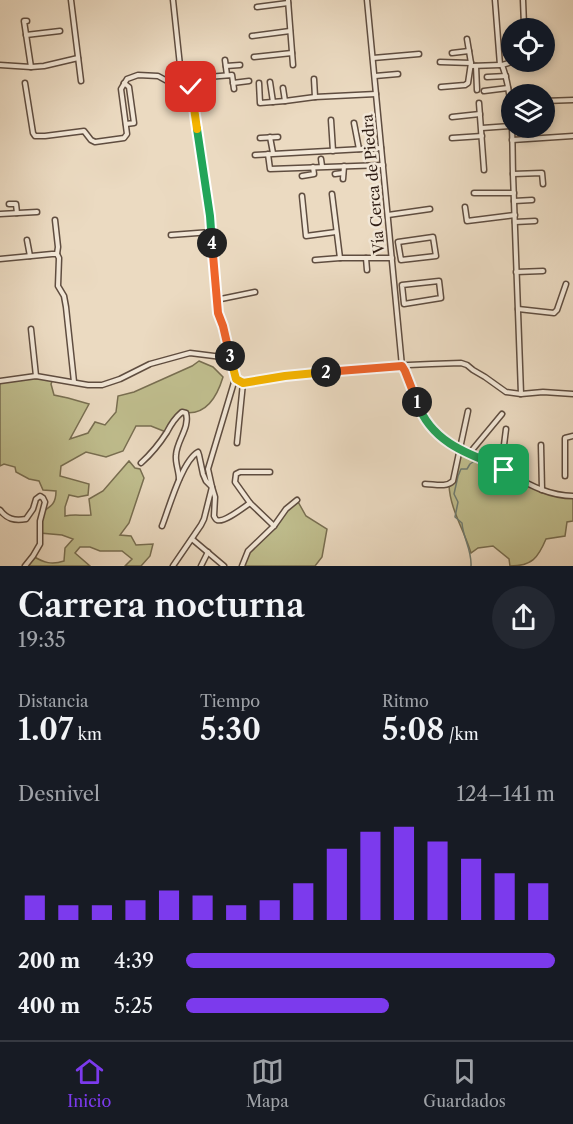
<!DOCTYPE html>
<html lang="es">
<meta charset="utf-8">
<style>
:root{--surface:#171b24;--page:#242831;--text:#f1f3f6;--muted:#9ea1a6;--line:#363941;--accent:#7c3aed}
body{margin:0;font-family:"Libre Caslon Text",serif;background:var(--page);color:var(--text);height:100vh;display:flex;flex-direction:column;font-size:22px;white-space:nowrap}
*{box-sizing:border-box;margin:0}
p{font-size:20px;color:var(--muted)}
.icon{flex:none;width:33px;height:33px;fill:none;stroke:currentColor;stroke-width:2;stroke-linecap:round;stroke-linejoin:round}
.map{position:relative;height:566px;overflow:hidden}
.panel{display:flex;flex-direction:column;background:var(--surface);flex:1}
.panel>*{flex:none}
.tools{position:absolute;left:501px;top:18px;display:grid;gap:12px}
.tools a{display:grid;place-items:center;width:54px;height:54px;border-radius:50%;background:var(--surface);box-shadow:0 3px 9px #0003;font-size:30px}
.pin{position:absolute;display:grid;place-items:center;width:51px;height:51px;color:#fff;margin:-26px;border-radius:12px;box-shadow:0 3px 9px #0006}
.km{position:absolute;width:30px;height:30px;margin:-15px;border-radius:50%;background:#222;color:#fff;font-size:16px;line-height:30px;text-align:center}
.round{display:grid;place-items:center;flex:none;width:63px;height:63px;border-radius:32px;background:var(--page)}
.summary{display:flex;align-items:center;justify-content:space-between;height:102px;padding:0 18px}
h1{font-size:33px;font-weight:600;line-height:45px}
.figures{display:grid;grid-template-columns:repeat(3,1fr);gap:9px;height:102px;padding:6px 18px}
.figures div{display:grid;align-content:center}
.figures b{font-size:30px;font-weight:600}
.figures small{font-size:16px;font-weight:400}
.figures p{font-size:16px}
.chart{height:168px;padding:12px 18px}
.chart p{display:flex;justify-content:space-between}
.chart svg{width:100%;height:108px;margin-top:6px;stroke:var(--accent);stroke-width:6}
ul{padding:0 18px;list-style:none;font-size:20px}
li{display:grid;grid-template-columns:96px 72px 1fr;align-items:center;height:45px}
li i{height:15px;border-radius:8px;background:var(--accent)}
.tabs{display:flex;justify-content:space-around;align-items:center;height:84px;border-top:2px solid var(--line);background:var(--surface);font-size:16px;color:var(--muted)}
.tabs a{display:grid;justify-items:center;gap:3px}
.tabs .active{color:var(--accent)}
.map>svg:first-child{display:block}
</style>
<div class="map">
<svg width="573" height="566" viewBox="0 0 573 566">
<rect width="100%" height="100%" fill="#ebdac1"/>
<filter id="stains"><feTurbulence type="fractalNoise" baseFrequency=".00333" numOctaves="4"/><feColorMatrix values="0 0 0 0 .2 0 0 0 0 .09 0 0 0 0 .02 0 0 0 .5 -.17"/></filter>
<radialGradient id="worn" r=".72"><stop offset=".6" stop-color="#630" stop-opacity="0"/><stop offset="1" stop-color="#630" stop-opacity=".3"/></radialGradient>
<g fill="#bfbd8d" stroke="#786e51" stroke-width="1.5">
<path d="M199 361 213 367 223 377C217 397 206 417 182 412L166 432 151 426H136L123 451 106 457 86 452 61 466 60 476 89 484 88 495 78 497 69 495 65 507V516C74 514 82 516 91 515L89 499 103 491 129 461 135 468 140 469 144 478 129 523 120 535 131 536 136 545 153 544 150 556 141 566H125L132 559 122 551H100L90 547H80L75 553 90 566H25L33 556C44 563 52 565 64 561L65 548 73 539 62 535 40 533 42 512C52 506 56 503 56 491L43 490 39 481 29 479 16 472 15 467 4 464 0 466V381L36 376 53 379 51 384 54 395 68 398 89 404 70 439 88 433 95 422 105 425 116 412 118 396 134 392 192 366Z"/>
<path d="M459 450 499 467 535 487 573 496V521L567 522 565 536 546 539C538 558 532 566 510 566L509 559 493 546 478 548 471 553C464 530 450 509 449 485L453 481Z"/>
<path d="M297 500 306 516 327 529 322 557 315 566H242C246 554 256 545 264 535 276 522 283 511 297 500Z"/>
</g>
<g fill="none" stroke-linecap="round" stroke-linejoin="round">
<path stroke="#6f7c71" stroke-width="1.5" d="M471 566C472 550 463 538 462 523L455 517 458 502 454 494 458 476 461 469H467L470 464 473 462"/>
<g stroke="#5f4d40" stroke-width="7">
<g id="minor">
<path d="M71 0 81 81"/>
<path d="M173 0 181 75C184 82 190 84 192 93L210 216 218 313 223 326 235 379 243 383C314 370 388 365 461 363L467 365 473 370 485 377 506 392 521 394 543 392 573 394"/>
<path d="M288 0 293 65"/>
<path d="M367 0 402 366C413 383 413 406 426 421 447 448 467 452 496 465 502 468 507 472 512 475 531 486 551 496 573 496"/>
<path d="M495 0 500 65H502C514 96 512 141 513 174 516 247 518 321 521 394"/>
<path d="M523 0 524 25"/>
<path d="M257 7 288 3"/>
<path d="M27 21H24L31 67"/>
<path d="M26 35 60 31"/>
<path d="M252 36 290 31"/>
<path d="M452 53 469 51"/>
<path d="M254 57 292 53"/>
<path d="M373 58 419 54"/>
<path d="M225 60 227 75"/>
<path d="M440 62 471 63"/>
<path d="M0 65 31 67 44 66 78 58"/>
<path d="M502 65 512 62"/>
<path d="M226 66 240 65"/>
<path d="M471 66 500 65"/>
<path d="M476 66 477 90"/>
<path d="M375 76 398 74"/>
<path d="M487 77 506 76"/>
<path d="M314 79 315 97"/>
<path d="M270 82 273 102"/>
<path d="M25 83 33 133 35 136H45L84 131 91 140 95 142 124 138 127 134 121 89 127 79 138 75 158 76 169 82 174 83 183 79 232 75 234 89"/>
<path d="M124 83 129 87 134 123 126 124"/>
<path d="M233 83 249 81"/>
<path d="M259 83 260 103 285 101 315 97 376 94"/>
<path d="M441 87 465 85 468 83 471 63 467 39"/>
<path d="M283 88 285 101"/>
<path d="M484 91 508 88"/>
<path d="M544 101 573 100"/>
<path d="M479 103 484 170"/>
<path d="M452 117 480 114"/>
<path d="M331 120 333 151"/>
<path d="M354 123 359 149"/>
<path d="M482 128 511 126"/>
<path d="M270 137 273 153"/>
<path d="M260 138 278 137"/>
<path d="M452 138 482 136"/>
<path d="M512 140 573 136"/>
<path d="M268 154 270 169 383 165"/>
<path d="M255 155 381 148"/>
<path d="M321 159 322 166"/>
<path d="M335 174 343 173"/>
<path d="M513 174 542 173 543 184"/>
<path d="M302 176 314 174 313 167"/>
<path d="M343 179 344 166"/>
<path d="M474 193H514"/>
<path d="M332 194 340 258H392"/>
<path d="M302 196 306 236 336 232"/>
<path d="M514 201 532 200"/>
<path d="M9 204H16L17 213"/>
<path d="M465 207 467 221 515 215"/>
<path d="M0 214 37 212"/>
<path d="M388 215 430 209"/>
<path d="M55 220 58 247 57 254"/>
<path d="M515 222 535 221"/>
<path d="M171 235 211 232"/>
<path d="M433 237 436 256 401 260 398 242Z"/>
<path d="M27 240 30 256"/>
<path d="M366 258 367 270"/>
<path d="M0 259 52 254H57L59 258 58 286 64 296 66 307 74 382"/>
<path d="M315 260 340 258"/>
<path d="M516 272 543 271"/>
<path d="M439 281 441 298 404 304 402 285Z"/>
<path d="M216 300 255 292"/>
<path d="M518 309 554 313 557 310 566 284"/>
<path d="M31 329 36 376"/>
<path d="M0 381 36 376 88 385H102L120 379 150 364 190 353 222 357 231 362"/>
<path d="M237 443 243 383"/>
<path d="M541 445 542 490"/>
<path d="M468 455 502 414"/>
<path d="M141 463C151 454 160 443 167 432 171 424 175 418 182 412L186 413C190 428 177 440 176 455 175 463 179 471 179 479"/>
<path d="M499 467 503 453 506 429"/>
<path d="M565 476V438L573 436"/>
<path d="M425 484C434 484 446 488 453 481L468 411"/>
<path d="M250 503 235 482 236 474 240 472H270"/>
<path d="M0 510C7 519 14 521 26 519L33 509 36 499 40 496 43 498 45 502 40 521V544L33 556 25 566"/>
<path d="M162 526C169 508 182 461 198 452L199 455 203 474 206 481 212 487 215 497 214 516C215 518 216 520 217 520 224 523 244 507 250 503L274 526 248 551 242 566"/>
<path d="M274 526 286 509 297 500"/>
<path d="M192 539 224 566"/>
<path d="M173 566 201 525 204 519 212 487 208 469 235 379"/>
<path d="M201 566 208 552"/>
</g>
</g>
<use href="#minor" stroke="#f2e7d7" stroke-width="4"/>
</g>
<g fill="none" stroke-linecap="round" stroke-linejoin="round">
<g stroke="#fff" stroke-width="12">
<path id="split-1" d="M417 402C430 440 464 453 499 466L504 470"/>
</g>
<g stroke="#fff" stroke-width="12">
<path id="split-2" d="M326 372 402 366 405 371 417 402"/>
</g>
<g stroke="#fff" stroke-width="12">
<path id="split-3" d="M230 356 236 379 243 383 285 376 326 372"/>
</g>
<g stroke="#fff" stroke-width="12">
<path id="split-4" d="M212 243 218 313 223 326 230 356"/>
</g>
<g stroke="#fff" stroke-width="12">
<path id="split-5" d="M197 129 210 216 212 243"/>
</g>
<g stroke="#fff" stroke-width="12">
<path id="split-6" d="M191 87 197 129"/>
</g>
<use href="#split-1" stroke="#22a559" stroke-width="8"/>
<use href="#split-2" stroke="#f0652b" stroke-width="8"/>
<use href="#split-3" stroke="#f5b400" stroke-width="8"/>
<use href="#split-4" stroke="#f0652b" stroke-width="8"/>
<use href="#split-5" stroke="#22a559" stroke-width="8"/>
<use href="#split-6" stroke="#f5b400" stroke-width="8"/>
</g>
<g text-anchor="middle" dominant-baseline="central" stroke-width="5" stroke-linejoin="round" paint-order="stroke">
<g font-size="15" fill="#301e15" stroke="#f2e7d7">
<text transform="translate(373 184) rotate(-95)">Vía Cerca de Piedra</text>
</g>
</g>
<rect width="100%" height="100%" filter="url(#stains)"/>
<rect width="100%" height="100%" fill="url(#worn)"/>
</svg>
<div class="tools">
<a><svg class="icon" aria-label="locate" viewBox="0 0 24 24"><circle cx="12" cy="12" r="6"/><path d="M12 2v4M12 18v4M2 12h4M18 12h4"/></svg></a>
<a><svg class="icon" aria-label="layers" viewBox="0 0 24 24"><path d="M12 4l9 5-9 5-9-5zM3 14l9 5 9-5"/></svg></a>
</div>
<div class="pin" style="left:504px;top:470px;background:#1e9e55"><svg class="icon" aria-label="arrive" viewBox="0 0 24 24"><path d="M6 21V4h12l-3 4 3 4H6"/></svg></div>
<div class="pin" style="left:191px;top:87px;background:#d93025"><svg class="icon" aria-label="check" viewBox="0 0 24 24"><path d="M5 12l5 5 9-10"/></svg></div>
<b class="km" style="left:417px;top:402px">1</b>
<b class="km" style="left:326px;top:372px">2</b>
<b class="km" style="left:230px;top:356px">3</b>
<b class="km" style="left:212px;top:243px">4</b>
</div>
<section class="panel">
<div class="summary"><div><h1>Carrera nocturna</h1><p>19:35</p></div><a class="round"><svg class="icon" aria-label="share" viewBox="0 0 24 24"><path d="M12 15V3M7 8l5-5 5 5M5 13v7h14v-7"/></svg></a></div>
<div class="figures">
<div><p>Distancia</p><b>1.07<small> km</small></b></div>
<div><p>Tiempo</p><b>5:30</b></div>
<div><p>Ritmo</p><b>5:08<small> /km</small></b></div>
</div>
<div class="chart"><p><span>Desnivel</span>124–141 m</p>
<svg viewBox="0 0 160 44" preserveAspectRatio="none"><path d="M5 44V34M15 44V38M25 44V38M35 44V36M45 44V32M55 44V34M65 44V38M75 44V36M85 44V29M95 44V15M105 44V8M115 44V6M125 44V12M135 44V19M145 44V25M155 44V29"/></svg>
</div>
<ul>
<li><b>200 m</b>4:39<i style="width:100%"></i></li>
<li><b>400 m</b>5:25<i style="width:55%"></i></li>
</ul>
</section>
<nav class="tabs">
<a class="active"><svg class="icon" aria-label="home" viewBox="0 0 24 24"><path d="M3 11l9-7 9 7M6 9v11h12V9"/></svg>Inicio</a>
<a><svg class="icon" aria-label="map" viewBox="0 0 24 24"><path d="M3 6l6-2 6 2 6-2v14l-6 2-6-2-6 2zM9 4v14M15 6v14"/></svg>Mapa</a>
<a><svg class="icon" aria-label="saved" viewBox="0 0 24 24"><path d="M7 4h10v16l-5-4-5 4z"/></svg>Guardados</a>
</nav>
